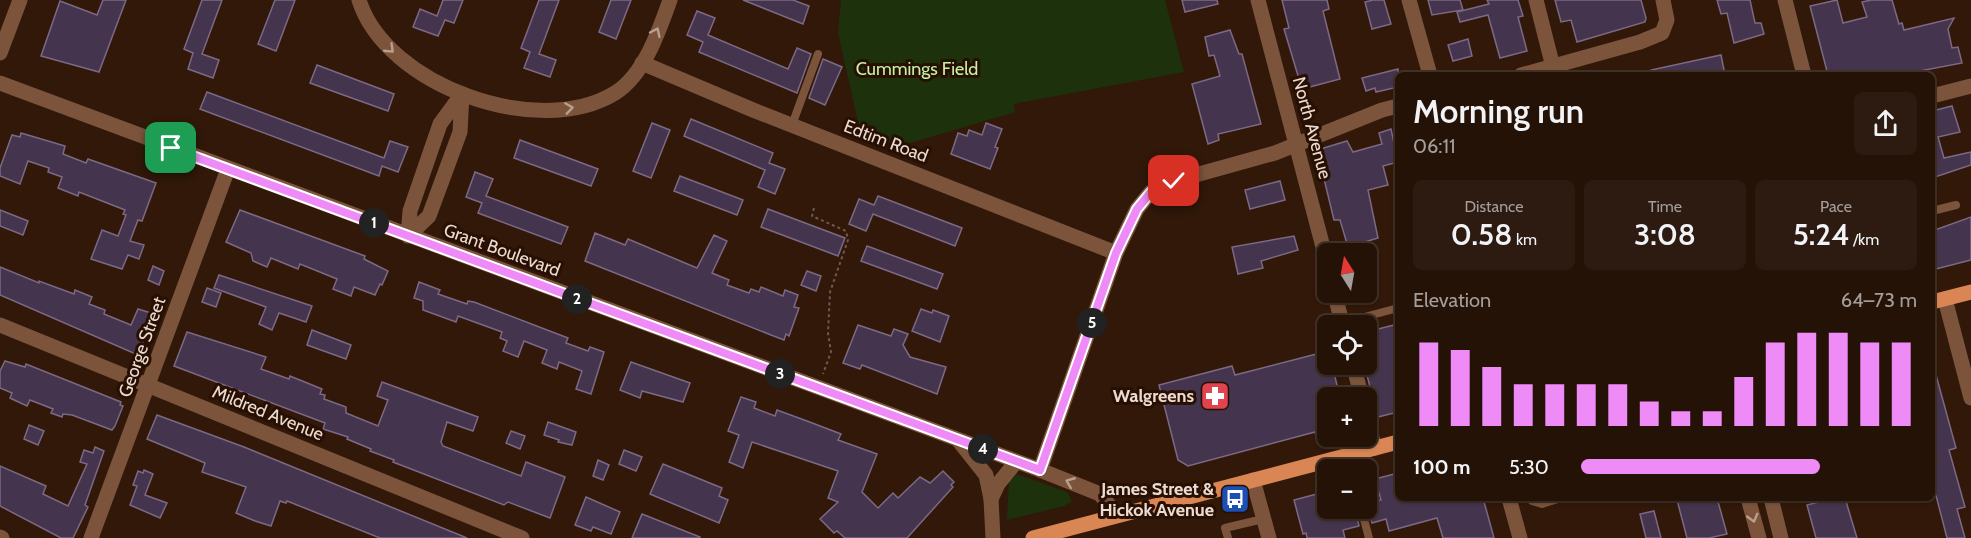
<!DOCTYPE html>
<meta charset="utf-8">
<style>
:root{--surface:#251207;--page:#2d1b11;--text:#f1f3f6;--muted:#a39e9b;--line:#423228;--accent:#ef8bf7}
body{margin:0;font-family:Cabin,sans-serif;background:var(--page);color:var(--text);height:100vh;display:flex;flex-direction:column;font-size:22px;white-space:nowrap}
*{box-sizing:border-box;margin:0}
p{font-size:20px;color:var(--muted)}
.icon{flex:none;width:33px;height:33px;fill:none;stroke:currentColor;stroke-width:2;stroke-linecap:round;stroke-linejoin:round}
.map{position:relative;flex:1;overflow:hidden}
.side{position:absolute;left:1395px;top:72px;width:540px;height:429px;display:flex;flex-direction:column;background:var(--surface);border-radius:9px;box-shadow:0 2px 4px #0004,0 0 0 2px var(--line)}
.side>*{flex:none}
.needle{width:39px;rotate:349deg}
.tools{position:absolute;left:1317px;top:243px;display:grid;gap:12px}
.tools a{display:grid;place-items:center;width:60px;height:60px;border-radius:9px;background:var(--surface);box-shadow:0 2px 4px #0004,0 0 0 2px var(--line);font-size:30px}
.pin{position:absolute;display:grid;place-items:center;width:51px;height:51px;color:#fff;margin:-26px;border-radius:12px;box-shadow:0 3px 9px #0006}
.km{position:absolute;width:30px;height:30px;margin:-15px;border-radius:50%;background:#222;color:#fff;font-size:16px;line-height:30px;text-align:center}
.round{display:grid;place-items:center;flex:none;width:63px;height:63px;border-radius:9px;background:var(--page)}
.head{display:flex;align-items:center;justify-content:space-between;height:102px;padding:0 18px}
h1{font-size:33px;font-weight:600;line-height:45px}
.metrics{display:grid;grid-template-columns:repeat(3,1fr);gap:9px;height:102px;padding:6px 18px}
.metrics div{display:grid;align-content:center;border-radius:9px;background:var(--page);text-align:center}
.metrics b{font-size:30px;font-weight:600}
.metrics small{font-size:16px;font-weight:400}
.metrics p{font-size:16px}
.chart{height:168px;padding:12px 18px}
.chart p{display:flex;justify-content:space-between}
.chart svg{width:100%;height:108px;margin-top:6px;stroke:var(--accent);stroke-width:6}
ul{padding:0 18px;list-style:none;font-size:20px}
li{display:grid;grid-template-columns:96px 72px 1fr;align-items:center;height:45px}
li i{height:15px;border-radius:8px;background:var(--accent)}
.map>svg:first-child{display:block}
</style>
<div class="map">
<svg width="1971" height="538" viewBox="0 0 1971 538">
<rect width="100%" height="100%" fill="#311809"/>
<g fill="#1d310d">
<path d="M841 0H1165L1184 72 1014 104 1015 112 897 147 860 131 838 33Z"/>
<path d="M1017 474 1067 492 1072 501 1064 506 1007 520 1009 482Z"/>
</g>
<g fill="#45344d" stroke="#7c6984" stroke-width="1.5">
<path d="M103 0H126L99 72 41 56 60 1 97 15Z"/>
<path d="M202 0H222L202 54 219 60 213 78 188 69 193 53 184 49Z"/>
<path d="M275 0H295L276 51 258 44Z"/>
<path d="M443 0H463L454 23 445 20 438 36 413 27 420 9 437 16Z"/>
<path d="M539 0H559L539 54 556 60 550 77 524 68 530 52 521 48Z"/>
<path d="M611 0H631L616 39 599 32Z"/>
<path d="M743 0H793L809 6 803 24Z"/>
<path d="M1182 0H1217L1218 4 1185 12Z"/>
<path d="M1282 0H1327L1329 9 1323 11 1340 79 1302 89 1284 29 1289 28Z"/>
<path d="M1373 0H1384L1391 24 1372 29 1365 2Z"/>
<path d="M1428 0H1460L1463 10 1432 15Z"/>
<path d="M1487 0H1518L1523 16 1518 17 1527 51 1500 58 1488 15 1460 22 1457 12 1489 4Z"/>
<path d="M1555 0H1641L1646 18 1645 22 1577 42 1571 20 1561 22Z"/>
<path d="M1717 0H1750L1755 23H1761L1764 34 1734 43 1727 13 1721 14Z"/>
<path d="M1837 0 1843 23 1867 17 1862 2 1871 0H1892L1899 24 1902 23 1904 30 1954 18 1948 29 1952 48 1958 47 1962 63 1899 75H1828L1810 6Z"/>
<path d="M697 11 715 18 708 35 788 69 797 48 811 54 797 93 699 52 703 42 687 35Z"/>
<path d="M1230 30 1239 54H1242L1261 124 1218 134 1219 140 1208 144 1192 84 1220 76 1214 55 1209 56 1205 37Z"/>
<path d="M1468 39 1472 56 1453 61 1448 45Z"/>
<path d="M1721 55 1725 75H1652L1651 70Z"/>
<path d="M823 59 842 67 825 105 809 98Z"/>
<path d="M317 65 394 94 388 111 310 83Z"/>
<path d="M1398 69V87L1376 92 1375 88 1366 91 1362 78Z"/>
<path d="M207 92 384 158 390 141 408 147 398 172 382 166 379 176 200 109Z"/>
<path d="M1952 106 1960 132 1938 137 1944 158 1971 152V165L1932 178V111Z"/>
<path d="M691 119 773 153 769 163 785 169 775 194 758 187 765 170 684 136Z"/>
<path d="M652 123 670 130 651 178 633 171Z"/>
<path d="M986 123 1002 129 995 147 998 148 990 169 951 154 958 133 967 136 969 130 982 135Z"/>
<path d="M1391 129 1398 162 1383 166 1388 185 1368 190 1378 238 1348 247 1340 220H1334L1317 150 1347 141 1353 152 1382 144 1379 133Z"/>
<path d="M21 133 65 146 63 154 86 163 88 159 156 183 142 221 138 220 130 241 144 245 139 259 128 255 122 269 91 259 102 230 118 236 126 215 123 214 125 210 79 192 78 196 58 188 62 177 48 172 49 168 28 161 20 184 0 176V168L12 135 20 137Z"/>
<path d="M520 140 598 169 591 186 514 158Z"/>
<path d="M475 172 493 179 486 196 568 227 561 244 478 213 482 203 466 197Z"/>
<path d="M680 176 743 200 737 215 674 191Z"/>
<path d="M1280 181 1285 200 1250 209 1245 190Z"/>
<path d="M878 196 962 228 955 246 873 214 866 231 849 224 859 199 874 205Z"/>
<path d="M768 209 845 238 838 256 761 227Z"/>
<path d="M0 210 28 221 23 235 0 226Z"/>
<path d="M240 210 365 256 364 259 388 271 382 285 380 284 375 295 354 287 351 296 333 289 337 279 300 264 298 269 271 258 267 267 253 261 251 253 226 242Z"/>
<path d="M1971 217V260L1932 270V231Z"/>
<path d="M595 233 625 245 628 239 697 268 714 235 727 241 712 273 729 280 727 285 749 293 751 289 759 292 761 287 783 296 785 290 798 295 794 307 799 308 789 336 786 334 784 340 771 335 585 261Z"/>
<path d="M1294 236 1298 250 1261 261 1263 268 1238 274 1232 247Z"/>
<path d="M867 246 943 274 937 289 861 261Z"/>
<path d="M153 266 164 271 159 285 148 280Z"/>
<path d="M0 267 39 283V281L74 294 75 290 92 297 89 304 105 310 104 314 131 325 138 309 151 313 149 318 152 319 138 355 0 295Z"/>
<path d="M807 271 821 276 816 291 801 285Z"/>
<path d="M219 275 312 306 306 322 279 313 272 330 259 324 266 307 214 288Z"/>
<path d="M419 282 440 290 438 294 467 304 468 301 474 302 568 338 566 343 588 351 590 347 604 352 591 394 576 389 582 371 559 362 557 369 542 363 547 350 524 341 518 357 503 351 507 341 500 338 502 332 458 316 456 322 423 310V301L414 298Z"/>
<path d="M207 288 221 293 216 307 202 302Z"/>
<path d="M921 309 932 313 933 310 949 316 940 342 912 331Z"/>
<path d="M1398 324V412L1378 417 1364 364 1366 332Z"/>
<path d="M858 325 891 336 894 329 908 334 903 345 910 357 946 367 937 394 862 365 860 369 843 363Z"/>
<path d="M312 330 351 345 346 359 307 345Z"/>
<path d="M187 332 266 357 261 369 289 379 290 376 322 389 320 394 325 395 324 399 346 407V413L378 426 388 400 377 396 382 382 478 417 473 431 447 422 441 442 443 446 521 476 526 462 565 477 550 518 508 502 504 505 393 462 394 460 370 451 371 449 347 439 348 437 323 429 325 423 174 366Z"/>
<path d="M1328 351V364H1332L1340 398H1328V433L1316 436 1315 432 1188 466 1178 460 1159 385 1232 366 1235 375Z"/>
<path d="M5 361 25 367 26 364 121 402 120 405 123 406 115 426 112 430 72 415 63 414 62 417 51 413 53 409 30 400 27 406 10 398 12 393 0 388V371Z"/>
<path d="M631 362 690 383 683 402 642 391 640 398 620 390Z"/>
<path d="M1932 375H1936L1956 448 1949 450 1965 507 1957 509 1965 538H1947L1932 480Z"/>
<path d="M741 397 756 402 754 408 775 416 777 410 807 421 841 434 838 440 877 454 862 492 878 508 893 493 898 498 920 477 930 483 943 471 954 482 951 485 953 487 907 538H845L837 531 834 533 820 519 838 502 828 498 838 471 752 442 743 468 729 462 739 435 728 431Z"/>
<path d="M157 415 244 447 467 538H380L287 501 286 503 280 501 271 526 255 521 236 513 246 487 202 472 205 463 147 439Z"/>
<path d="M548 422 576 432 572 445 558 442 559 440 544 435Z"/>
<path d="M29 425 44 431 38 445 24 439Z"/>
<path d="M511 431 525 436 520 449 506 443Z"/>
<path d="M95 447 104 451 85 505 88 507 73 538H61L0 506V466L46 486 43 494 68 506 87 464 80 462 84 450 93 453Z"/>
<path d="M624 450 642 457 636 471 619 464Z"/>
<path d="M598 460 609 465 603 480 593 476Z"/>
<path d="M663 464 722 488 719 496 728 500 719 523 650 494Z"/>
<path d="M144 470 153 474 145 495 167 503 160 518 130 505 137 486 133 485 138 471 143 473Z"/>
<path d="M1398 473V498H1483L1494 538H1443L1437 518 1389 531 1386 519 1372 523 1366 503 1381 500 1375 479Z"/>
<path d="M1328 491V508H1355L1359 526 1343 530 1345 538H1307L1306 533 1303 534 1294 500Z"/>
<path d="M586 497 620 512 611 534 593 527 591 531 575 525Z"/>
<path d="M1683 498H1717L1727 534 1709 538H1687L1677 500Z"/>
<path d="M1834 498H1845L1857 538H1816L1807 505Z"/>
<path d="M1654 511 1661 538H1646L1640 514Z"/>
<path d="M642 514 700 537V538H632Z"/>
</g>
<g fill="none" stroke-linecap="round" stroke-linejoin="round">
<path stroke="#70594c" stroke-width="2" stroke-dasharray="3 3" stroke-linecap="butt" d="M814 208 812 216 846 231 848 240 830 292 828 333 831 352 823 374"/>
<g stroke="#7c543c" stroke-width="8">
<path d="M792 125 818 54"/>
<path d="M1932 211 1956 205"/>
<path d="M1342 323 1398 308"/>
<path d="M1347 456 1351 470"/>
<path d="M1532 501 1542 504 1561 498"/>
<path d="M1361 508 1369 538"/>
<path d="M1228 538 1225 528 1263 519"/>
</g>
<g stroke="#7c543c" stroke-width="15">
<path d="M359 0C386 86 539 140 615 93 644 75 659 31 670 0"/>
<path d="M1258 0 1328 266"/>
<path d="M1409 0 1430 75"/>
<path d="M1536 0 1553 67"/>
<path d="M1785 0 1804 75"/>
<path d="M0 53 20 0"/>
<path d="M642 63 753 110 1116 253"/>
<path d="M1521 75 1640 42 1662 33 1667 20 1663 0"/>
<path d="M462 94 460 132 429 216 408 236 410 211 440 124Z"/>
<path d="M1932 96 1971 86"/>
<path d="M1334 292 1343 326"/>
<path d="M1945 299 1971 398"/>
<path d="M0 325 522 538"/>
<path d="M1353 364 1362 398"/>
<path d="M1366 417 1375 448"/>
<path d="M1040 470 1116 253 1137 209 1151 192 1174 181 1275 153 1382 110 1398 106"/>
<path d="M1253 480 1269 538"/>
<path d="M1509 498 1520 538"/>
<path d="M1748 498 1759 538"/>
<path d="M1771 498 1781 538"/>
<path d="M0 537 2 538"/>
<path d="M91 538 228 169"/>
</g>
<g stroke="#7c543c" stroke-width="15">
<path d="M0 83 1040 470 1100 494 1117 515"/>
<path d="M959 441 986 475 991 499 993 538"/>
<path d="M991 499 998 484 1016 462"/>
</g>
<g stroke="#d98654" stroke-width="15">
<path d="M1932 302 1971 292"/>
<path d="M1033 538 1398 442"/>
</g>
</g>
<defs><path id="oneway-chevron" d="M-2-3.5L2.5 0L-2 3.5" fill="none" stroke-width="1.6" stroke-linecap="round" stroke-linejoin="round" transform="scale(1.5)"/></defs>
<g stroke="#ba9e8e">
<use href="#oneway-chevron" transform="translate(656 32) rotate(-65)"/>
<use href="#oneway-chevron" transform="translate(390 49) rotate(44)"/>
<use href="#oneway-chevron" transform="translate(569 108) rotate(-8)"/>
<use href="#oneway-chevron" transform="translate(1070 482) rotate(-158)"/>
<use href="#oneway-chevron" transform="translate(1753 518) rotate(75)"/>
</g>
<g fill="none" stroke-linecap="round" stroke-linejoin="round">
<g stroke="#fff" stroke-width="12">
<path id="route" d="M171 148 1040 470 1116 253 1137 209 1151 192 1174 181"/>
</g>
<use href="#route" stroke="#ef8bf7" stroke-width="8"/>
</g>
<defs>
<g id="pharmacy-square" transform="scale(1.5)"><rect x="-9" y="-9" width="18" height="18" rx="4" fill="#e0444e" stroke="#270f02"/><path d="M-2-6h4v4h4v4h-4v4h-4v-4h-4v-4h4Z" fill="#fff"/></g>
<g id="bus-square" transform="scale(1.5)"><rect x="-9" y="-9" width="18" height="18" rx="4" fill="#1a4fb4" stroke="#270f02"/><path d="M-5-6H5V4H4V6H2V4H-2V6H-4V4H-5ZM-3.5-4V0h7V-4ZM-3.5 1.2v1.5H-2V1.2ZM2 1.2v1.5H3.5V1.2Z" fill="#fff"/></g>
</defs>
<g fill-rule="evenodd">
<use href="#pharmacy-square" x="1215" y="396"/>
<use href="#bus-square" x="1235" y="499"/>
</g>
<g text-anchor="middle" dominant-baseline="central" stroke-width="6" stroke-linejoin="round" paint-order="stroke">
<g font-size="18" fill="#c4f3a6" stroke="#270f02">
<text x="917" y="69">Cummings Field</text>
</g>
<g font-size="18" fill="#eddbd2" stroke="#270f02">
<text transform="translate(1312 128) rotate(75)">North Avenue</text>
<text transform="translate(886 141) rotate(21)">Edtim Road</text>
<text transform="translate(502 250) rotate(20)">Grant Boulevard</text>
<text transform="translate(142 347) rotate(-70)">George Street</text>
<text transform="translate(268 413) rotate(22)">Mildred Avenue</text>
</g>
<g font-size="18" font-weight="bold" fill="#eddbd2" stroke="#270f02" text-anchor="end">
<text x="1194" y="396">Walgreens</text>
<text x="1214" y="489">James Street &amp;<tspan x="1214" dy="21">Hickok Avenue</tspan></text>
</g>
</g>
</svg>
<div class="tools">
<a><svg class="needle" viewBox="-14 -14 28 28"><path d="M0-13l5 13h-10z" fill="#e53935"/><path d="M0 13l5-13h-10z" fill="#a39e9b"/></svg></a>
<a><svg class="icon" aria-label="locate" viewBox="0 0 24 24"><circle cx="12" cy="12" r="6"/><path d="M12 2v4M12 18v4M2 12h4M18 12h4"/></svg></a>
<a>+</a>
<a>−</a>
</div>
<div class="pin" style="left:171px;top:148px;background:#1e9e55"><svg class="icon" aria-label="arrive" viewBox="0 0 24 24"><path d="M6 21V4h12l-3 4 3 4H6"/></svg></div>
<div class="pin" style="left:1174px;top:181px;background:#d93025"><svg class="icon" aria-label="check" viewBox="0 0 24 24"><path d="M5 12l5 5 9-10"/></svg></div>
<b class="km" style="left:374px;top:223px">1</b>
<b class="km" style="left:577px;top:299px">2</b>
<b class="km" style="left:780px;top:374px">3</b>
<b class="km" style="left:983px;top:449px">4</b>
<b class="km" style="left:1092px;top:323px">5</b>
<section class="side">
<div class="head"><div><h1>Morning run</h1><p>06:11</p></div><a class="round"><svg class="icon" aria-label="share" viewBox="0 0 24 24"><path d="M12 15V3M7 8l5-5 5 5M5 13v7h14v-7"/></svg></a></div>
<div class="metrics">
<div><p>Distance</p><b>0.58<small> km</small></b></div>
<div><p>Time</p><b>3:08</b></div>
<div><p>Pace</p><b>5:24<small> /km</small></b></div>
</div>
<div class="chart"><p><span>Elevation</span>64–73 m</p>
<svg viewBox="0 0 160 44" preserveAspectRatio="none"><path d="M5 44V10M15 44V13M25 44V20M35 44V27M45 44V27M55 44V27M65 44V27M75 44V34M85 44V38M95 44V38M105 44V24M115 44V10M125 44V6M135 44V6M145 44V10M155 44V10"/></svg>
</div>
<ul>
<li><b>100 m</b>5:30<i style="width:71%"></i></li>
</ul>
</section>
</div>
